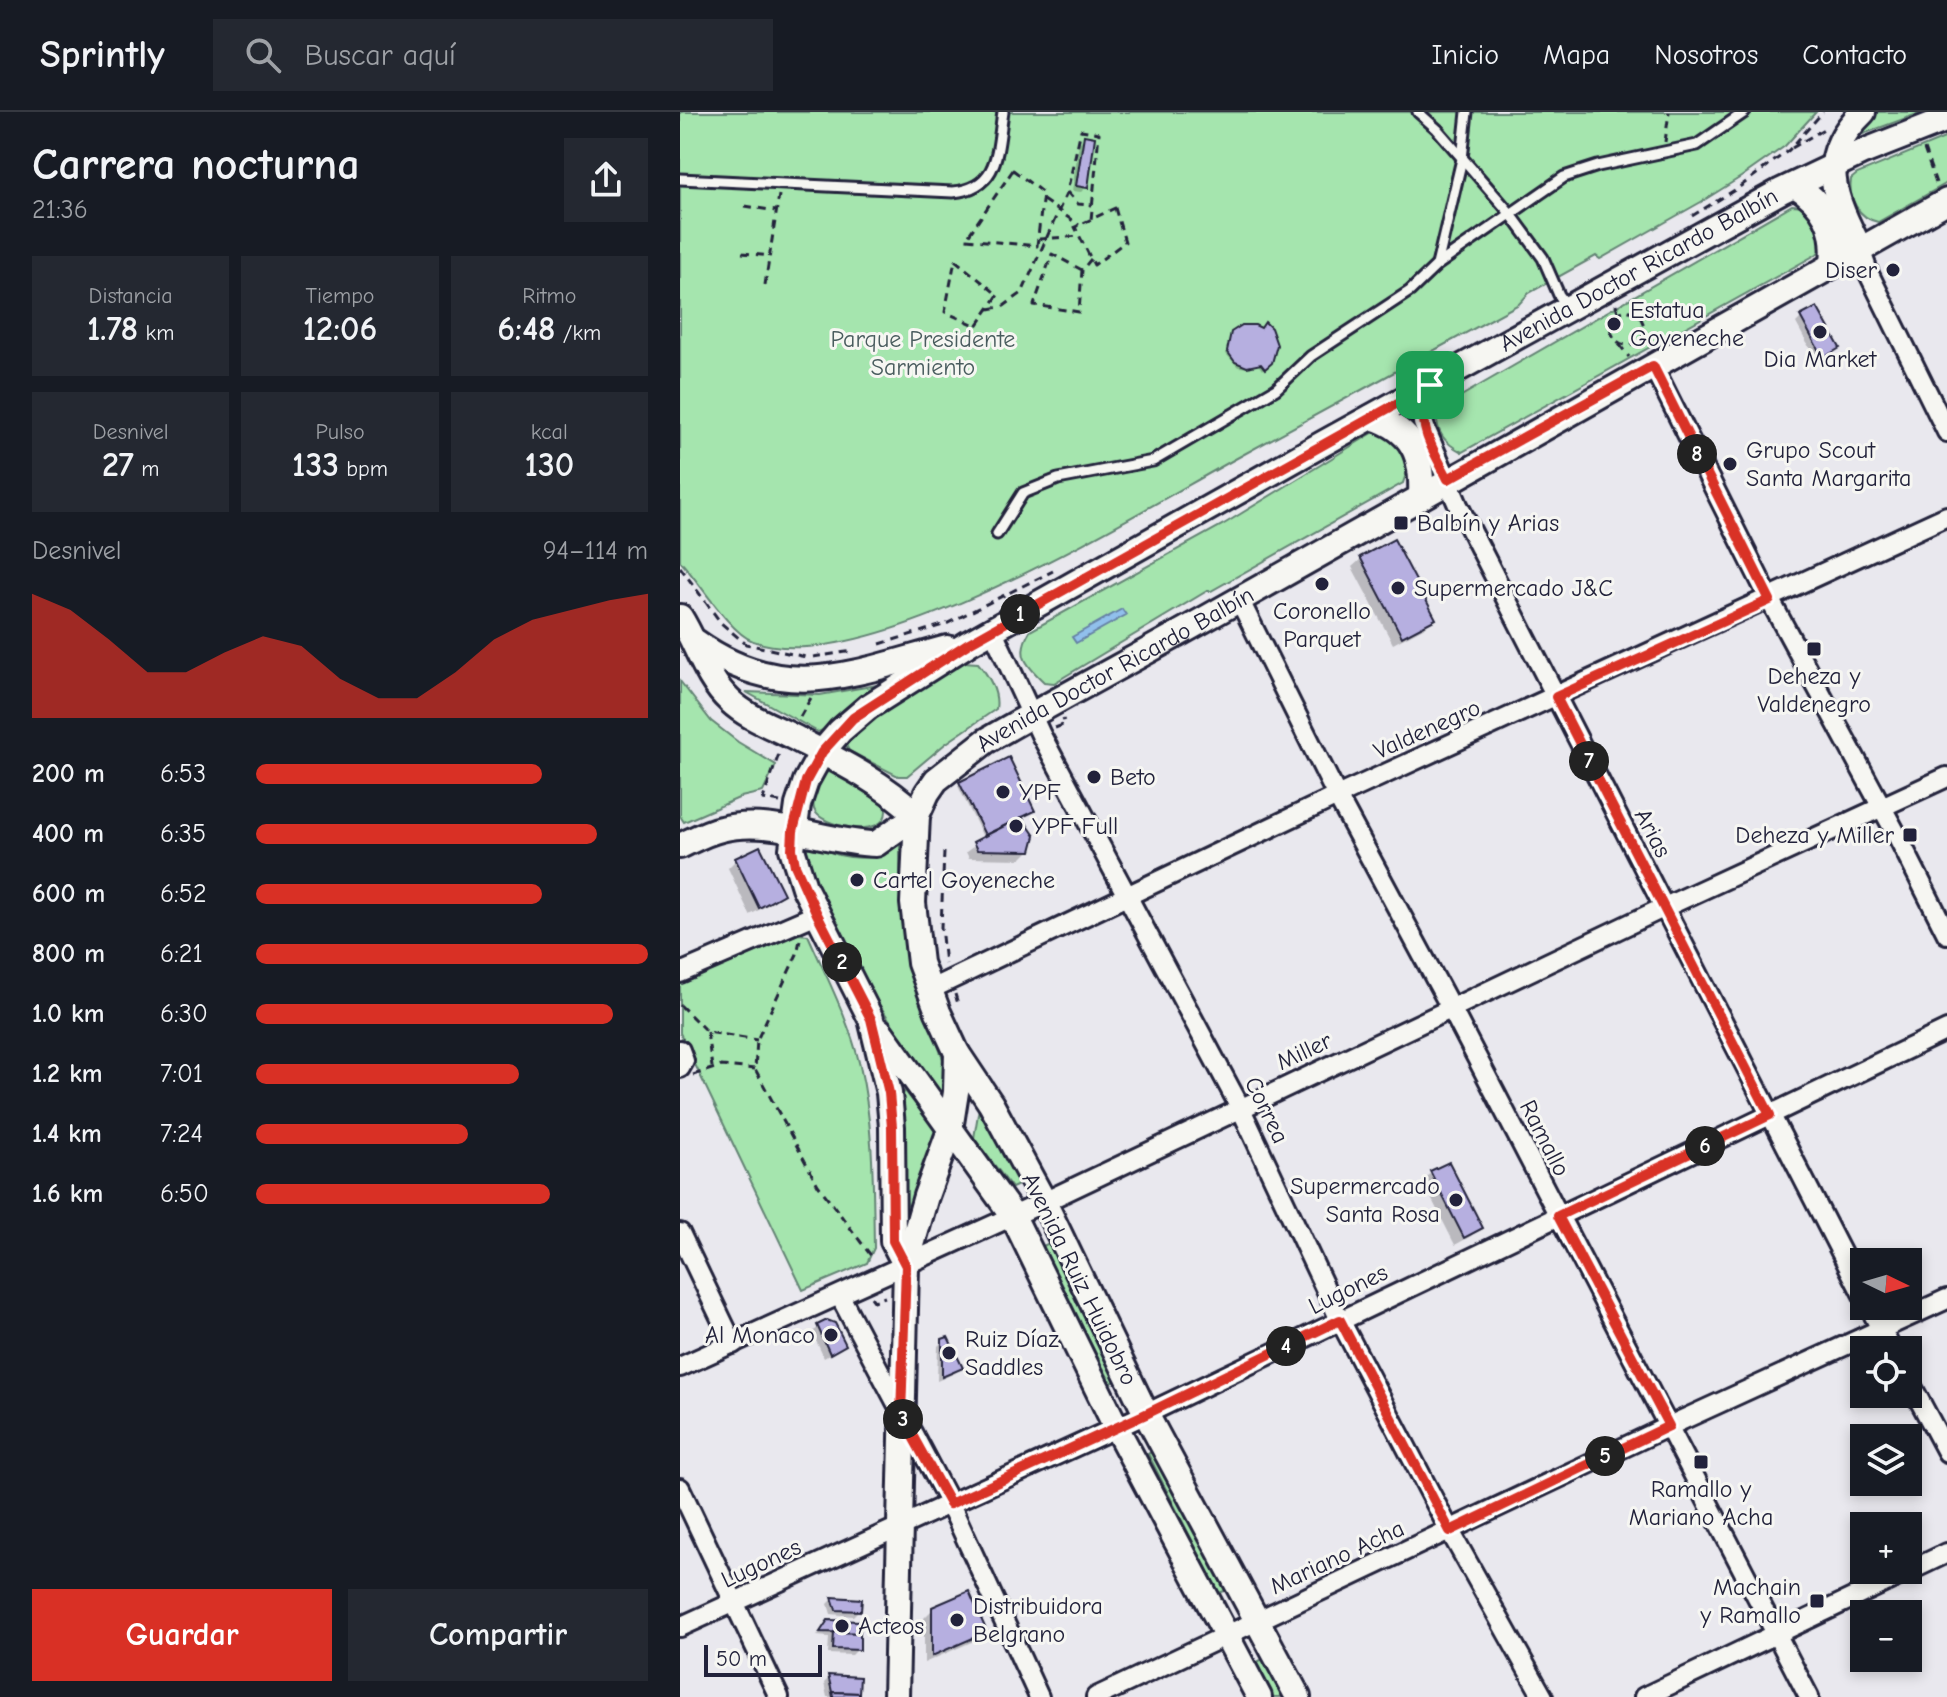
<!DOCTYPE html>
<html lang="es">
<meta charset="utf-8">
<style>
:root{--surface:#171b24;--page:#242831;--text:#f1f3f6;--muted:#9ea1a6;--line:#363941;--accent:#d93025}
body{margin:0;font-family:"Comic Neue",sans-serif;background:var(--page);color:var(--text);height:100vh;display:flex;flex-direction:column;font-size:30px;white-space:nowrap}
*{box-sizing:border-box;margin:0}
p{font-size:26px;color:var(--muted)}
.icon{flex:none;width:44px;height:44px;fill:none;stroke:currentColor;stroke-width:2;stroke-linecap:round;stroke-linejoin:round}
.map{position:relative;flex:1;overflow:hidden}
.sheet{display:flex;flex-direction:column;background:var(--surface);width:680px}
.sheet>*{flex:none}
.needle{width:52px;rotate:95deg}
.tools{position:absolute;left:1170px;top:1136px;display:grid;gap:16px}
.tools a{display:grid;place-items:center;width:72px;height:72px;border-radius:0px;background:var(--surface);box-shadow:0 4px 12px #0003;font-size:40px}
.scale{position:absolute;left:24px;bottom:20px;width:118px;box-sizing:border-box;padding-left:8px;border:4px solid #22223b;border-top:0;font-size:22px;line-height:28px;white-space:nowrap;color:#22223b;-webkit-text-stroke:6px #f6f6f2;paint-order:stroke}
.pin{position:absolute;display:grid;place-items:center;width:68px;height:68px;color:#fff;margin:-34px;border-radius:16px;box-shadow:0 4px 12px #0006}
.km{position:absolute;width:40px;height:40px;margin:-20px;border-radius:50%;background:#222;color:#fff;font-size:22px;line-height:40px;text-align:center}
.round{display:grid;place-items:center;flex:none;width:84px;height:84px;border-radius:0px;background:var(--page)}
.head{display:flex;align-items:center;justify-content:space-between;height:136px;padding:0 32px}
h1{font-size:44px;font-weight:600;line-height:60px}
.stats{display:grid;grid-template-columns:repeat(3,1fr);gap:12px;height:136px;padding:8px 32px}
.stats div{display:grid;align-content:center;border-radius:0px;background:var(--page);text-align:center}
.stats b{font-size:34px;font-weight:600}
.stats small{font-size:22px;font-weight:400}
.stats p{font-size:22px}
.chart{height:224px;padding:16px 32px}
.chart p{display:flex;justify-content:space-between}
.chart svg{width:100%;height:144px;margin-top:8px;fill:var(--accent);opacity:.7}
.primary-button{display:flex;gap:16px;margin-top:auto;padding:16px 32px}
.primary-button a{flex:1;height:92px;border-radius:0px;background:var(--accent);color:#fff;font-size:32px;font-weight:600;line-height:92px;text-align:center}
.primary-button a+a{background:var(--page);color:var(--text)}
ul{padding:0 32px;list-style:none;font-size:26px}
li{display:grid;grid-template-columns:128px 96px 1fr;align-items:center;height:60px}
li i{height:20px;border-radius:10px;background:var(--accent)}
header{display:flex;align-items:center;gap:48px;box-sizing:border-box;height:112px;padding:0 40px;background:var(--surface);border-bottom:2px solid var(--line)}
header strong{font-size:38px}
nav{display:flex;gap:44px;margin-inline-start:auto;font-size:28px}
.search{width:560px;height:72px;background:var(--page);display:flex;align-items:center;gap:20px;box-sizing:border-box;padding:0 28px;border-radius:0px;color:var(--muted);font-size:30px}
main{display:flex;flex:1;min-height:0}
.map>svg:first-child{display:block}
</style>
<header>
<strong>Sprintly</strong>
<div class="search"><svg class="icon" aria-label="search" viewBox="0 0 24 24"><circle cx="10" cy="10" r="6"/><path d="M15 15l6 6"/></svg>Buscar aquí</div>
<nav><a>Inicio</a><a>Mapa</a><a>Nosotros</a><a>Contacto</a></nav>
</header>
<main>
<section class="sheet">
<div class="head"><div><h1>Carrera nocturna</h1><p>21:36</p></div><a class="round"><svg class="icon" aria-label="share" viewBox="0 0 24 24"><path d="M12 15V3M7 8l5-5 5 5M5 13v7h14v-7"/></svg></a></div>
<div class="stats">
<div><p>Distancia</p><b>1.78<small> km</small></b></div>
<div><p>Tiempo</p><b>12:06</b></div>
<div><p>Ritmo</p><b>6:48<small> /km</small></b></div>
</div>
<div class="stats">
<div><p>Desnivel</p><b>27<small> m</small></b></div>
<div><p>Pulso</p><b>133<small> bpm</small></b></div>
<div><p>kcal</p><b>130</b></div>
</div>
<div class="chart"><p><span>Desnivel</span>94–114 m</p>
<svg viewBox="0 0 160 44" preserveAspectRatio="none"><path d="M0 44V6L10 11L20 20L30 30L40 30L50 24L60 19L70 22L80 32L90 38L100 38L110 30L120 20L130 14L140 11L150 8L160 6V44z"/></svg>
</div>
<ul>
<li><b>200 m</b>6:53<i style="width:73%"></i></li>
<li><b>400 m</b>6:35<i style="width:87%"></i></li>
<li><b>600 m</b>6:52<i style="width:73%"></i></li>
<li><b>800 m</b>6:21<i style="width:100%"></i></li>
<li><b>1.0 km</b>6:30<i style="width:91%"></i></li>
<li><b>1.2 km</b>7:01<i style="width:67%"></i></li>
<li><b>1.4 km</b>7:24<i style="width:54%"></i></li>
<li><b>1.6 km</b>6:50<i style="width:75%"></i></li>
</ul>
<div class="primary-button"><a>Guardar</a><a>Compartir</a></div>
</section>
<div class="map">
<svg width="1267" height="1585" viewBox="0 0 1267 1585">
<rect width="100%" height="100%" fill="#e9e8ee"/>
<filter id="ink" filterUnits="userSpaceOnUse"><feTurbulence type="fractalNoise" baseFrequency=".0125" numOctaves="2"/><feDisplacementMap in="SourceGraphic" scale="16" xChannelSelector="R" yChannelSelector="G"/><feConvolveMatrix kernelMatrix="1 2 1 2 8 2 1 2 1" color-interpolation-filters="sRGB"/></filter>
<g filter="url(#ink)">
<g fill="#a5e5ae" stroke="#648474" stroke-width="2">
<path d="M0 0H1136L1105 34 1061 65 1021 90 920 147 916 144 849 181 839 192C745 243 651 295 557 346 454 402 185 570 73 529 49 520 20 470 0 449Z"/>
<path d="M1196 0H1243L1177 24Z"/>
<path d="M1267 25V71L1198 110C1178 106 1168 86 1171 67L1177 62Z"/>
<path d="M1112 93C1137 93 1138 112 1147 131L1137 142 782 340C764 331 755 319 757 298Z"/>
<path d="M696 319 713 323 729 353 723 371 531 479H527L374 571 364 570C345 552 336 542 350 519L544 412Z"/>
<path d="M283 550 298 551C308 563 319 581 316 597L265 632 227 664H218L169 639 166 633 167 626 204 596Z"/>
<path d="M0 569 31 609 58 630 96 653 83 680 61 685 4 710 0 704Z"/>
<path d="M197 573 148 616 138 620 66 580 140 583Z"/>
<path d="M153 659C165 665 195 677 203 687 204 689 206 696 206 699 206 728 139 715 134 697 131 687 140 671 144 661Z"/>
<path d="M218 728 220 733V796L232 862 267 958 266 976 261 986 185 871 124 745 127 736C139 734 148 740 159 743 176 747 189 747 205 742L213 730Z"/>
<path d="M118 822 128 823C147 866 169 908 180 954 194 1014 193 1075 194 1136L187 1151 123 1178 0 921V872Z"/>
<path d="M225 979 258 1020 221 1125 220 985Z"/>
<path d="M304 995 343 1071 332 1076 294 1026 299 996Z"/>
<path d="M371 1130 441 1267 431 1271 361 1135Z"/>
<path d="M476 1336 550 1477 539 1481 468 1342Z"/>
<path d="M585 1546 606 1585H593L575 1551Z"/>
</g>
<path fill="#91c0ec" stroke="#6581a5" stroke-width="2" d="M442 497 446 503 396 531 392 525Z"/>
<g fill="#0003">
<path d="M405 25 406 75 401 80 392 79 399 31Z"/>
<path d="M1121 206 1157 236 1137 250 1116 211Z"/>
<path d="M553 222 594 242 582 258 578 252 570 256 558 255 546 242Z"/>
<path d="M681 447 754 506 745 515 713 532 672 455Z"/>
<path d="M280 671 340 705 350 738 341 747 289 746 286 740 304 727 278 674Z"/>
<path d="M56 748 102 782 93 790 70 803 48 756Z"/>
<path d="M751 1061 800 1116 791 1124 775 1133 743 1070Z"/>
<path d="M148 1210 164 1233 144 1246 132 1220Z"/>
<path d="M264 1228 280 1255 275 1261 257 1269 258 1234Z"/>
<path d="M153 1487 179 1498 173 1504 151 1502 148 1492Z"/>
<path d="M253 1497 304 1520 296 1528 244 1551V1506Z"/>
<path d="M149 1510 178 1537 172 1543 148 1542 149 1525 137 1524Z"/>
<path d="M149 1566 177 1585H147L144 1571Z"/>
</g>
<g fill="#b6afe0" stroke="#22223b" stroke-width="2">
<path d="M404 23 415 25 408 76 396 74Z"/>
<path d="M1137 195 1160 236 1143 246 1120 204Z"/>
<path d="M585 210 591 216 597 233 592 251 585 257 581 252 567 255 555 250 547 239 551 220 562 213H575L581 216Z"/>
<path d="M714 427 756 507 722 525 680 445Z"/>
<path d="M329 645 355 699 305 723 279 670Z"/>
<path d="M342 705 355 724 351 739 297 738 293 730Z"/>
<path d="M80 734 104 782 79 796 55 746Z"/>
<path d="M769 1050 803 1116 784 1126 750 1059Z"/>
<path d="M147 1208 155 1211 166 1233 150 1242 137 1213Z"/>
<path d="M268 1225 283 1256 262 1265V1227Z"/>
<path d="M289 1479 307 1520 252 1544V1495Z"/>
<path d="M152 1485 182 1487 181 1499 156 1498Z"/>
<path d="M148 1508 181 1509 180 1521 140 1520Z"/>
<path d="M154 1520 180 1521V1538L153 1537Z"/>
<path d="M148 1563 180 1565 179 1581 152 1580Z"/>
<path d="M152 1580 179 1581V1585H153Z"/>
</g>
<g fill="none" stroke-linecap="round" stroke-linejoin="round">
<g stroke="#22223b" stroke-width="15">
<g id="lane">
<path d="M738 0 757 17 830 101 863 146 879 183 888 195"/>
<path d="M0 67 273 80C320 76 317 38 323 0"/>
<path d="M757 153 782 47 787 0"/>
<path d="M317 422 343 381 378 367 473 349 596 277 631 244 730 179 757 153 884 65 918 54 1017 33 1065 0"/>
</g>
</g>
<g stroke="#22223b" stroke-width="24">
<g id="street">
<path d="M1180 137 1189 162 1267 320"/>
<path d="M973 254 1090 488 1219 727 1267 822"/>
<path d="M750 273 743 293V311L778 393 1184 1185"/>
<path d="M559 487 657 684 771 896 1129 1585"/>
<path d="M312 517 361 623 560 995 660 1208 770 1419 863 1585"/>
<path d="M0 861 137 802"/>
<path d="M249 878 657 684 1267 404"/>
<path d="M0 938 4 949 0 956"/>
<path d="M0 1121 53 1232"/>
<path d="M160 1184 270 1392 359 1585"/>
<path d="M1189 1194 1212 1238"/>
<path d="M0 1255 364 1090 985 795 1267 665"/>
<path d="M1228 1267 1267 1340"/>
<path d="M0 1376 99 1585"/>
<path d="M0 1515 466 1302 1267 918"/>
<path d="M416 1585 989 1314 1267 1187"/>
<path d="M964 1585 1267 1441"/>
</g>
</g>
<g stroke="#22223b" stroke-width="30">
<g id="secondary">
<path d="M1115 73C1144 91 1157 116 1153 150"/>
<path d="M1180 137C1154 86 1135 46 1183 0"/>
<path d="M692 305C733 318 743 343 741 384"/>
<path d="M0 505C17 532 26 567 50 589 68 606 92 614 113 625 157 648 201 669 237 703"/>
<path d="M16 530C104 593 173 561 267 536"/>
<path d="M0 734C13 728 27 720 41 717 91 704 146 731 196 732L237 703"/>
<path d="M200 919 333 1104 436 1315 579 1585"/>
<path id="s1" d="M226 1154 213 1129 212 1015 209 981 191 907 124 775 112 737 118 693 126 669 142 640 160 619 188 595 289 531 644 331 1101 79 1183 40 1267 7"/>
<path d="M216 1585 226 1154 246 1084 270 1018 276 980 277 941"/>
<path id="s2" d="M618 1585 466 1302 364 1090 311 992 277 941 258 900 240 851 233 791 237 703 247 681 256 668 306 629C383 584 462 543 539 499 781 362 1023 224 1267 89"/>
</g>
</g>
<g stroke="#22223b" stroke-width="3" stroke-dasharray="8 6" stroke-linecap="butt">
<path d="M985 30 989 0"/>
<path d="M1112 36 1147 15"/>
<path d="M1244 37 1256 71"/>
<path d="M333 58 363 81 357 134 286 127Z"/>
<path d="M387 80 398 92 412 93"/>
<path d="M363 88 399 113"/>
<path d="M65 94 96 99"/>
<path d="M435 96 445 130 414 153 395 115Z"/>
<path d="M1012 104 1058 76 1109 38 1143 0"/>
<path d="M359 127 400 124"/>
<path d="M62 141 90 144"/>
<path d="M275 148 318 183 297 214 265 200Z"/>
<path d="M402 158 372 142 354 193 399 200 402 158 411 147"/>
<path d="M85 173 99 83"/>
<path d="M936 192 938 201 930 215C933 232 946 238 961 228L965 216 959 202 946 198 938 201"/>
<path d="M309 197 324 194 342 181 387 80 401 18 419 21 411 108"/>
<path d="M964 223 980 227"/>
<path d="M939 232 949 245"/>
<path d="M0 455 41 511 66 532 126 545"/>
<path d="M200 532 266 512 373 459"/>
<path d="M133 545 173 539"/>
<path d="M120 605 132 584"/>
<path d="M375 616 385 612 383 607"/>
<path d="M100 690 83 687 100 639"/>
<path d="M264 740 261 815 265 852"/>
<path d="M120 828 117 842 77 928 75 957 138 1073 192 1145"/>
<path d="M275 882 278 892"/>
<path d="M0 893 27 920 77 928"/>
<path d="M27 920 32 955"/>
<path d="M13 963 41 954 75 957"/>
<path d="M191 1185 194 1189 205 1185"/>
</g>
<use href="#lane" stroke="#f6f6f2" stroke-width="9"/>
<use href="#street" stroke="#f6f6f2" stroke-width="18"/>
<use href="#secondary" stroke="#f6f6f2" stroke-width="24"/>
</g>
</g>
<g fill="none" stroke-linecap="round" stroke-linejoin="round" filter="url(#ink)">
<g stroke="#fff" stroke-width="16">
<path id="route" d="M973 254 1090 488 876 585 1090 1003 878 1104 989 1314 770 1419 660 1208 466 1302 270 1392 221 1303 226 1154 213 1129 212 1015 209 981 191 907 137 802 115 753 112 737 113 719 126 669 142 640 173 606 289 531 750 273C735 314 750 331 768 367Z"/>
</g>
<use href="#route" stroke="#d93025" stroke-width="10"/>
</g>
<g fill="#22223b" stroke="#f6f6f2" stroke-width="3">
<circle cx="1213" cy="158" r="8"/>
<circle cx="934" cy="212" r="8"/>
<circle cx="1140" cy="220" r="8"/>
<circle cx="1050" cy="352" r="8"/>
<rect x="713" y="403" width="16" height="16" rx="4"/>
<circle cx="642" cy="472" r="8"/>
<circle cx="718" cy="476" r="8"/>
<rect x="1126" y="529" width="16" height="16" rx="4"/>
<circle cx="414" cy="665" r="8"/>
<circle cx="323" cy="680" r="8"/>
<circle cx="336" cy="714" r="8"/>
<rect x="1222" y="715" width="16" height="16" rx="4"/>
<circle cx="177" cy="768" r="8"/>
<circle cx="776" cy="1088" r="8"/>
<circle cx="151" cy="1223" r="8"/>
<circle cx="269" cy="1241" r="8"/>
<rect x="1013" y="1342" width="16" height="16" rx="4"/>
<rect x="1129" y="1481" width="16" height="16" rx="4"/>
<circle cx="277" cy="1508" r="8"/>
<circle cx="162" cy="1514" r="8"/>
</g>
<g text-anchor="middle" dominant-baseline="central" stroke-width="6" stroke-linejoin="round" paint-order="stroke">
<g font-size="24" fill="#22223b" stroke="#f6f6f2">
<text stroke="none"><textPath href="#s1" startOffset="1494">Avenida Doctor Ricardo Balbín</textPath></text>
<text stroke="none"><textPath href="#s2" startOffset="1226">Avenida Doctor Ricardo Balbín</textPath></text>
<text transform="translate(747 617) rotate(-24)">Valdenegro</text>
<text transform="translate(973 721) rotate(62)">Arias</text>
<text transform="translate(624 939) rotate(-25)">Miller</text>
<text transform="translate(587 998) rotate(64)">Correa</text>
<text transform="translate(865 1026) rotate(63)">Ramallo</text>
<text transform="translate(400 1167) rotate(64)">Avenida Ruiz Huidobro</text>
<text transform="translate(668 1177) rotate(-26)">Lugones</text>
<text transform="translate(657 1445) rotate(-25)">Mariano Acha</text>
<text transform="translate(81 1451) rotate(-25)">Lugones</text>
</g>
<g font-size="24" fill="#22223b" stroke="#f6f6f2" text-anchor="start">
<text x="1197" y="158" text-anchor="end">Diser</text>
<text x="950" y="198">Estatua<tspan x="950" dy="28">Goyeneche</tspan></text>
<text x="1140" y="247" text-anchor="middle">Dia Market</text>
<text x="1066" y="338">Grupo Scout<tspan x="1066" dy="28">Santa Margarita</tspan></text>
<text x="737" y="411">Balbín y Arias</text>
<text x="734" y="476">Supermercado J&amp;C</text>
<text x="642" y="499" text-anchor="middle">Coronello<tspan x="642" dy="28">Parquet</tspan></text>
<text x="1134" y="564" text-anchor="middle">Deheza y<tspan x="1134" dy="28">Valdenegro</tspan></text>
<text x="430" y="665">Beto</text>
<text x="339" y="680">YPF</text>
<text x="352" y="714">YPF Full</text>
<text x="1214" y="723" text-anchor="end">Deheza y Miller</text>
<text x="193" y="768">Cartel Goyeneche</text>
<text x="760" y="1074" text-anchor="end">Supermercado<tspan x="760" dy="28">Santa Rosa</tspan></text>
<text x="135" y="1223" text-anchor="end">Al Monaco</text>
<text x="285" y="1227">Ruiz Díaz<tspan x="285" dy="28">Saddles</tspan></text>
<text x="1021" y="1377" text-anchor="middle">Ramallo y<tspan x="1021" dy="28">Mariano Acha</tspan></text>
<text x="1121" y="1475" text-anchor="end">Machain<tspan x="1121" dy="28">y Ramallo</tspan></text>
<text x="293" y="1494">Distribuidora<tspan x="293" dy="28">Belgrano</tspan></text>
<text x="178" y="1514">Acteos</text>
</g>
<g font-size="24" fill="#495c5e" stroke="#f6f6f2">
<text x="243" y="227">Parque Presidente<tspan x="243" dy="28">Sarmiento</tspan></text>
</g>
</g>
</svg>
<div class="tools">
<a><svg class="needle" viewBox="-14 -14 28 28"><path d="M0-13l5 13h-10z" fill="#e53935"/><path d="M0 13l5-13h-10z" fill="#9ea1a6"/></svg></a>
<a><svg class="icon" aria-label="locate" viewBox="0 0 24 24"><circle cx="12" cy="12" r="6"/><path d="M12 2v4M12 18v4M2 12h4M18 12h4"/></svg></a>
<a><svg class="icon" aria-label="layers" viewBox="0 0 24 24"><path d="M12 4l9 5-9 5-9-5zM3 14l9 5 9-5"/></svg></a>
<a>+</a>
<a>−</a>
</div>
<div class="scale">50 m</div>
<div class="pin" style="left:750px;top:273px;background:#1e9e55"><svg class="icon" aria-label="arrive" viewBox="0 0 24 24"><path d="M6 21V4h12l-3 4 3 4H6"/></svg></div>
<b class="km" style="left:340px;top:502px">1</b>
<b class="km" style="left:162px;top:850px">2</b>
<b class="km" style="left:223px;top:1307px">3</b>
<b class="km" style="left:606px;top:1234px">4</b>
<b class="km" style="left:925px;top:1344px">5</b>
<b class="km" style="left:1025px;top:1034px">6</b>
<b class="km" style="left:909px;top:649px">7</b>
<b class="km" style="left:1017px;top:342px">8</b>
</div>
</main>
